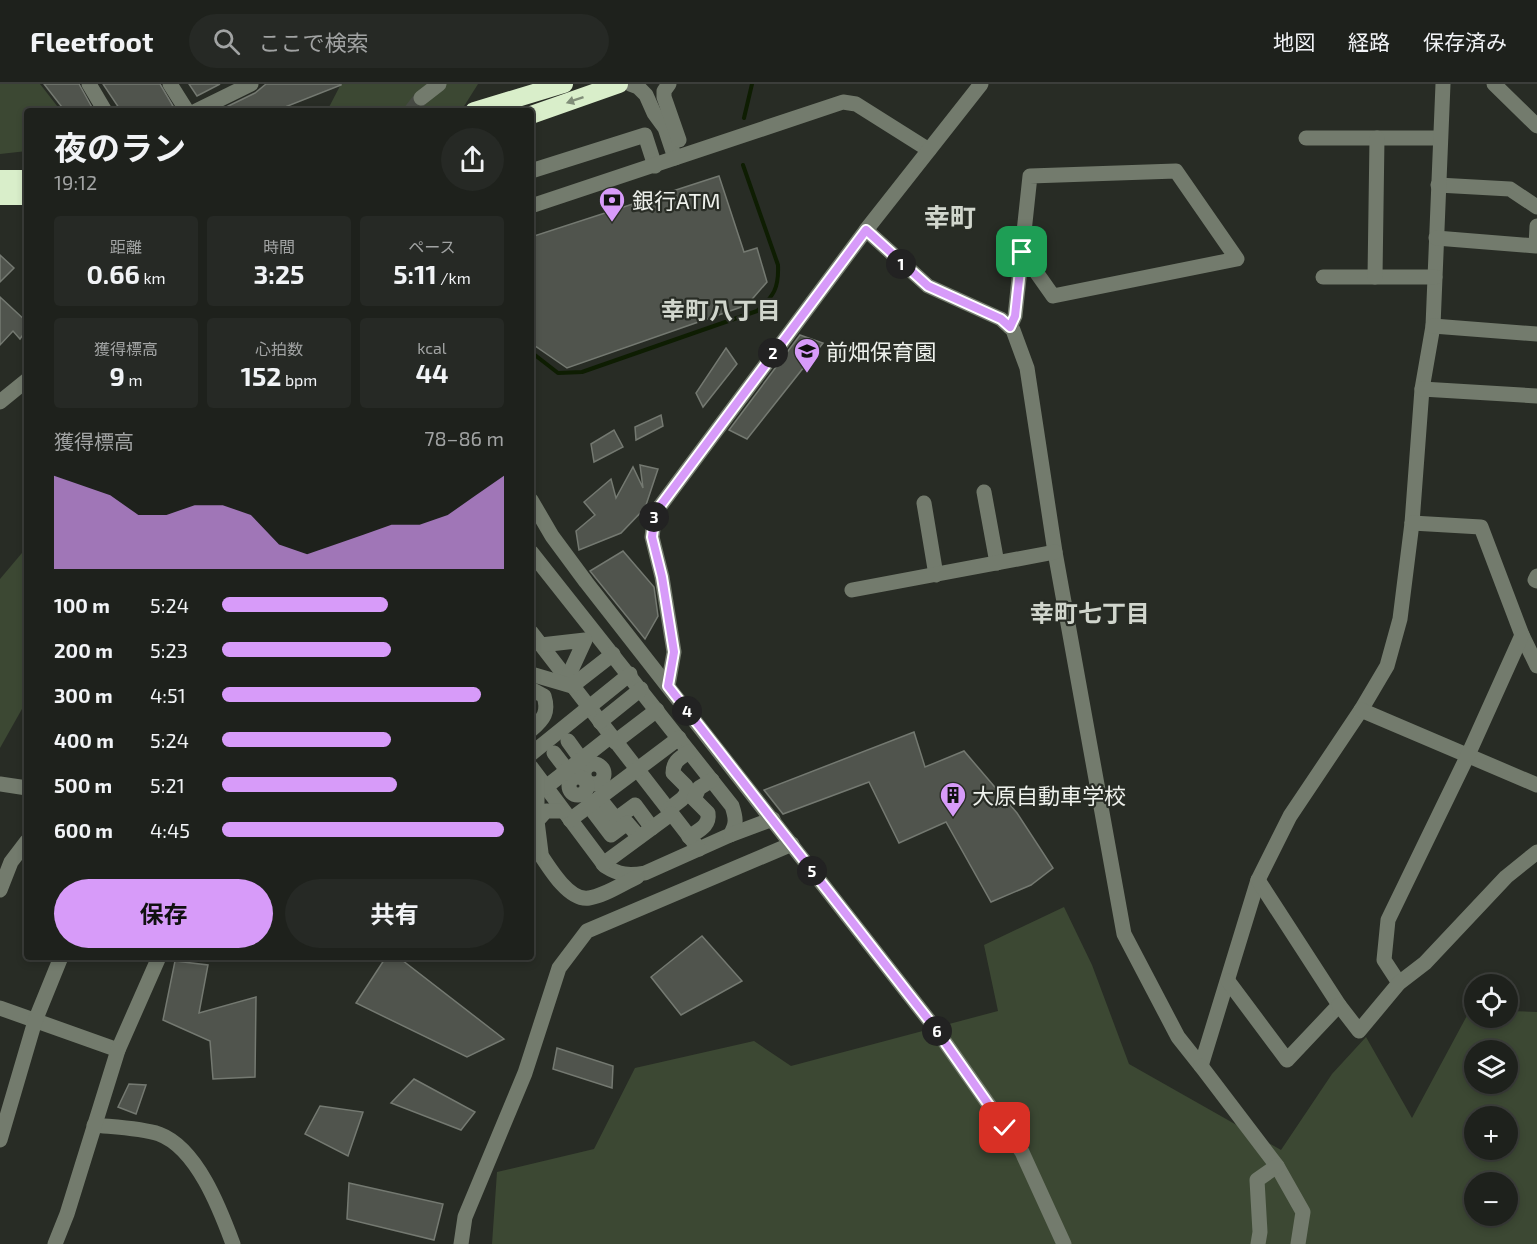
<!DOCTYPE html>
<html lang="ja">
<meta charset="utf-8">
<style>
:root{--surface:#1e211c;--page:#262925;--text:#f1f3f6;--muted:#a1a3a3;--line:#3c3e3b;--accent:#d79bf9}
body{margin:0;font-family:"Exo 2","Noto Sans JP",sans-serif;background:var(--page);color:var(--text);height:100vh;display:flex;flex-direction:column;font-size:22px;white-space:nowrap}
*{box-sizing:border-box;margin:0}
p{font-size:20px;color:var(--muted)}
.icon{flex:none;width:33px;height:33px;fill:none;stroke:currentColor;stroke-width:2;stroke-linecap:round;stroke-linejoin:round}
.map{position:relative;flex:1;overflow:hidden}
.details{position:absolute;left:24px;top:24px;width:510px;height:852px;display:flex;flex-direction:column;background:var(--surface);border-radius:6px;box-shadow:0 3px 9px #0003,0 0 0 2px var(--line)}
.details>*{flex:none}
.fabs{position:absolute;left:1464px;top:890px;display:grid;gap:12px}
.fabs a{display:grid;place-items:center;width:54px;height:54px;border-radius:50%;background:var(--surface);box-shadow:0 3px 9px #0003,0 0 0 2px var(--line);font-size:30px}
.pin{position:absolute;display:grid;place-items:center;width:51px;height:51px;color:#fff;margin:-26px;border-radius:12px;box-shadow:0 3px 9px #0006}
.km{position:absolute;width:30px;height:30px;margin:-15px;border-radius:50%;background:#222;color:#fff;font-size:16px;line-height:30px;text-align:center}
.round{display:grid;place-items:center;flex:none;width:63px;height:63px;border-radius:32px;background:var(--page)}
.headline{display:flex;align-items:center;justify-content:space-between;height:102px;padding:0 30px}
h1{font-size:33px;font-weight:700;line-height:45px}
.figures{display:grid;grid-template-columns:repeat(3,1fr);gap:9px;height:102px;padding:6px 30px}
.figures div{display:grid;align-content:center;border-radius:6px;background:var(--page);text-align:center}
.figures b{font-size:26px;font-weight:700}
.figures small{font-size:16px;font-weight:400}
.figures p{font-size:16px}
.chart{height:168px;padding:12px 30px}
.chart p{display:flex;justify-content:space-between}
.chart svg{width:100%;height:108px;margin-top:6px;fill:var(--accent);opacity:.7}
.primary-button{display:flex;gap:12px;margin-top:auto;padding:12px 30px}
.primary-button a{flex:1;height:69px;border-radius:36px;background:var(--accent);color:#111;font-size:24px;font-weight:700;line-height:69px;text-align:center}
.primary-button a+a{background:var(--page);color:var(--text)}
ul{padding:0 30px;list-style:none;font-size:20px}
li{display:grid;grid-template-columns:96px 72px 1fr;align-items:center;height:45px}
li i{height:15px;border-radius:8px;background:var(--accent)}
header{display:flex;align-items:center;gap:36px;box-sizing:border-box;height:84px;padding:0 30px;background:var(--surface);border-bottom:2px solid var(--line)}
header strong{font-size:28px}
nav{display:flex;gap:33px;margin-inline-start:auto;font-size:21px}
.search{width:420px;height:54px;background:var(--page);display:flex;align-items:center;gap:15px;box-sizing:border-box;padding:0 21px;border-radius:33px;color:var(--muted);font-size:22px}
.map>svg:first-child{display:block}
</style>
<header>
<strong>Fleetfoot</strong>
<div class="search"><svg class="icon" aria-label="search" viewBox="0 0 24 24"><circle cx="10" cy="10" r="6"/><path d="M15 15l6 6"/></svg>ここで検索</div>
<nav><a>地図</a><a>経路</a><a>保存済み</a></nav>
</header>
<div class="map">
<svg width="1537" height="1160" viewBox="0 0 1537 1160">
<rect width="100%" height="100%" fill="#282c25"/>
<g fill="#3c4833" fill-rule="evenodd">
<path d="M0 0H40L61 27H27V67L0 70Z"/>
<path d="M341 0H478L461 27H327Z"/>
<path d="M27 463V616L0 664V495Z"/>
<path d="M1064 823 1092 881 1129 980 1281 1066 1332 990 1366 953 1412 1034 1470 926H1474V933H1508V927L1537 928V1160H492L497 1088 594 1065 635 984 754 957 791 982 998 927 984 861ZM1474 966H1508V999H1474ZM1474 1032H1508V1065H1474ZM1474 1098H1508V1131H1474Z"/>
</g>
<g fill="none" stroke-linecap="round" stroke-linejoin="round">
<g stroke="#0e1d02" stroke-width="4">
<path d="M744 34 752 0"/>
<path d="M531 268 558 289 582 288 757 227C774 212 779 204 778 181L743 81"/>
</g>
</g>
<g fill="#50544d" stroke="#747971" stroke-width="1.5">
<path d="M44 0H79L94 27H65Z"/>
<path d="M103 0H160L173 22 162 27H121Z"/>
<path d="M189 0H220L197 12Z"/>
<path d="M266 0H341V1L275 27H218L255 9Z"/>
<path d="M719 92 744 168 757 164 767 198 747 221 567 284 531 259V153Z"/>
<path d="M0 171 14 184 0 198Z"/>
<path d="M0 213 27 238V245L20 255 13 247 0 261Z"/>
<path d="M800 251 823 259 747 355 729 346Z"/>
<path d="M726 264 737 280 703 323 696 309Z"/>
<path d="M661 331 663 342 636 356 635 343Z"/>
<path d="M614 346 623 363 594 378 591 360Z"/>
<path d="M640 381 658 385 645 424 621 449 579 466 576 447 595 431 584 418 611 395 616 414 633 383 643 404Z"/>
<path d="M623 467 654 503 658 532 645 555 590 487Z"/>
<path d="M914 648 925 683 964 667 1017 729 1053 784 1031 801 991 818 946 738 899 759 869 698 783 730 764 706Z"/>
<path d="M702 852 742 897 681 931 651 893Z"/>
<path d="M386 873H398L504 955 467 973 356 919Z"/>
<path d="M175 877 208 881 199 929 256 913 255 993 213 995 210 957 163 936Z"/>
<path d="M557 964 613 982 612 1004 553 985Z"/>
<path d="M414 995 475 1028 461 1046 391 1019Z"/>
<path d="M129 1000 146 1001 136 1030 118 1023Z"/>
<path d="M320 1022 363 1028 348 1072 305 1050Z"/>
<path d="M349 1099 443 1120 434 1156 347 1135Z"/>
</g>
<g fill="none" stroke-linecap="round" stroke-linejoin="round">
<path stroke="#464a43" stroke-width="15" stroke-dasharray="15 8" stroke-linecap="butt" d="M411 27 421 14"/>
<g stroke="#737b6d" stroke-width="15">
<path d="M89 0 105 27"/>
<path d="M170 0 187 27"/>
<path d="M630 0 638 3 646 11 654 29 665 44 675 74"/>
<path d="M669 0 664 7V13L679 56"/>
<path d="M1494 0 1537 42"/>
<path d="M421 14 439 0"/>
<path d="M196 27 251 0"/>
<path d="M1306 54H1440"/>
<path d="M531 87 645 51 655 82"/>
<path d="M1438 101 1510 105 1537 123"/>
<path d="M531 122 843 18 856 20 929 66"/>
<path d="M866 146 928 202 1001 235 1013 246 1027 284 1055 468 1124 850 1178 953 1201 982 1258 796 1290 732 1361 626 1387 582 1400 535 1412 439 1422 305 1433 242 1443 0"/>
<path d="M1436 154 1536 162 1537 142"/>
<path d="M1323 193H1435"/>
<path d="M1375 193 1377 54"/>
<path d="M1433 242 1537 250"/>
<path d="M1010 243 1015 232 1030 92 1176 87 1237 175 1053 212 1022 168"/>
<path d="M1422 305 1537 312"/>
<path d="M0 318 27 296"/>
<path d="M984 408 997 479"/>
<path d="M531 416 552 452 586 498 935 944 1022 1068 1064 1160"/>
<path d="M924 419 936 491"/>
<path d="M1412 439 1481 443 1522 551 1537 582"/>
<path d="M531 468 732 722C736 734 737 740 730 751L645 789C629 792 619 791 605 782L531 683"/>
<path d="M1537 492 1535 496 1537 497"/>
<path d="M852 506 1055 468"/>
<path d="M531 548 699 765"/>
<path d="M541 561 585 556 567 595"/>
<path d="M531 590 572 602 613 570"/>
<path d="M668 602 674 568 662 493 652 453 655 429 866 146 981 0"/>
<path d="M531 605 544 612C549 628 544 635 531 646"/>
<path d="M1361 626 1537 701"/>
<path d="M600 638 641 605"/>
<path d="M568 657 581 675"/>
<path d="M615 658 657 626"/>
<path d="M554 669 567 686"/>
<path d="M531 670 630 590"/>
<circle cx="594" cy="690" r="10"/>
<circle cx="578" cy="702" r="9"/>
<path d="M0 700 27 704"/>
<path d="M546 703 611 652"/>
<path d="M599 714 616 735 635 721 652 744"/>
<path d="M589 722 611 751 627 739 639 753"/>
<path d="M668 726 682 715 687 709 686 702 673 689C673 677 680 674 689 668"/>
<path d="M570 736 679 654"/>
<path d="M537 737V692"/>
<path d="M730 751 773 735"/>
<path d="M689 753C699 746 710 742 708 729L694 715 699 704 712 696"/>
<path d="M531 756C543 773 566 818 589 814 604 812 622 800 637 793"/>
<path d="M541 769 537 737 546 727H563"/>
<path d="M603 780 671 730"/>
<path d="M0 806 11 778 27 757"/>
<path d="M1228 897 1287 976 1339 921 1258 796"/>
<path d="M1399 899 1384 876 1388 836 1468 671 1522 551"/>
<path d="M1339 921 1359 947 1399 899 1425 879 1506 793 1537 768"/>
<path d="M0 924 118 966"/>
<path d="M1201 982 1277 1082 1303 1128 1298 1160"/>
<path d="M94 1041C113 1043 141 1044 159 1050 197 1064 220 1125 233 1160"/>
<path d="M0 1056 35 937 61 873"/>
<path d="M55 1160 67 1130 118 966 159 873"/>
<path d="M461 1160 465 1133 525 989 559 884 587 847 792 760"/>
<path d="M1258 1160 1260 1148 1257 1096 1277 1082"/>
</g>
<g stroke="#d9eeca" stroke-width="18">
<path d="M474 27 564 0"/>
<path d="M531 31 619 0"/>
<path d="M0 95H27"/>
<path d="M0 112H27"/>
</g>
</g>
<defs><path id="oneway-solid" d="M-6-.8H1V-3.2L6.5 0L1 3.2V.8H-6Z" transform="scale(1.5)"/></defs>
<use fill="#808d78" href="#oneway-solid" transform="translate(575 16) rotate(161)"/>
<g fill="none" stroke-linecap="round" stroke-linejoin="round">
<g stroke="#fff" stroke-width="12">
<path id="route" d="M1005 1044 935 944 668 602 674 568 662 493 652 453 655 429 866 146 928 202 1001 235 1010 243 1015 232 1022 168"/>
</g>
<use href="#route" stroke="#d79bf9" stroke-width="8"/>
</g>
<defs>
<g id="bank-pin" transform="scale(1.35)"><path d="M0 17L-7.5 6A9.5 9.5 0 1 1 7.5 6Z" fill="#d79bf9" stroke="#282c25"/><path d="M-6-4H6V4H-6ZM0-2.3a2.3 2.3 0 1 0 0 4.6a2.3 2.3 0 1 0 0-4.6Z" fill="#111"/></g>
<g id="school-pin" transform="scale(1.35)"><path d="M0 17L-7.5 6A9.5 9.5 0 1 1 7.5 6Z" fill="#d79bf9" stroke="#282c25"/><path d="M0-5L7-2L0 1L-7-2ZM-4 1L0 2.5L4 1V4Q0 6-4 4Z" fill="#111"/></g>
<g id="building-pin" transform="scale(1.35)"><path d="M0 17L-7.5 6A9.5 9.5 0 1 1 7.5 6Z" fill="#d79bf9" stroke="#282c25"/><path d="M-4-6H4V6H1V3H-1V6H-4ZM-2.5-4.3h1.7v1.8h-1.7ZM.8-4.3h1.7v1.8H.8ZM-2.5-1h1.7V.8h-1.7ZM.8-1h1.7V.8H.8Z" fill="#111"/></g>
</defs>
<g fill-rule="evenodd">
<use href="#bank-pin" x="612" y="116"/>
<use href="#school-pin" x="807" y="267"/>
<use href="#building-pin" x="953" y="711"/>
</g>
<g text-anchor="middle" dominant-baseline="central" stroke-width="4.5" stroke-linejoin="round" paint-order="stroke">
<g font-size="22" fill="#eef1ec" stroke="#282c25" text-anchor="start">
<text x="632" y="116">銀行ATM</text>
<text x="826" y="267">前畑保育園</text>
<text x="972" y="711">大原自動車学校</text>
</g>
<g font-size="24" font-weight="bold" fill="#d1d6cd" stroke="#282c25">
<text x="721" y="225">幸町八丁目</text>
<text x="1090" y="528">幸町七丁目</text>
</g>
<g font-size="26" font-weight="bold" fill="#d1d6cd" stroke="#282c25">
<text x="950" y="132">幸町</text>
</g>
</g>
</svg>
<div class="fabs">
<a><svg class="icon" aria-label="locate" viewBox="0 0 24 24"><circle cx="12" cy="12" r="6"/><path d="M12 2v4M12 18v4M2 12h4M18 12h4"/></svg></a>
<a><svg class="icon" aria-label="layers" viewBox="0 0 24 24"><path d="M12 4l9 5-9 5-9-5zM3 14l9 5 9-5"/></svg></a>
<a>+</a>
<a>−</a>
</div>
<div class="pin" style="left:1022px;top:168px;background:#1e9e55"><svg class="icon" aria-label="arrive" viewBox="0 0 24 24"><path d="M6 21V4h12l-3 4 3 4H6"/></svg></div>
<div class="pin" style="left:1005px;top:1044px;background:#d93025"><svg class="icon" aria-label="check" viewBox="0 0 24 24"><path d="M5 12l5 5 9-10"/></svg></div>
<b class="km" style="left:901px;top:180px">1</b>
<b class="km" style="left:773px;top:269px">2</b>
<b class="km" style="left:654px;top:433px">3</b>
<b class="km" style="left:687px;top:627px">4</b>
<b class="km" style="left:812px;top:787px">5</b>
<b class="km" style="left:937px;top:947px">6</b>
<section class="details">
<div class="headline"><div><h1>夜のラン</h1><p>19:12</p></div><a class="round"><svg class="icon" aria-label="share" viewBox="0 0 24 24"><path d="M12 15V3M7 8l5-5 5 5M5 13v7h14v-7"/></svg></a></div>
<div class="figures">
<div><p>距離</p><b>0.66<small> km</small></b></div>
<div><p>時間</p><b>3:25</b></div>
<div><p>ペース</p><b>5:11<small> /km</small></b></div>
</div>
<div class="figures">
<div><p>獲得標高</p><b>9<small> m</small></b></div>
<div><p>心拍数</p><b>152<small> bpm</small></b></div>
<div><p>kcal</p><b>44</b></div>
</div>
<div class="chart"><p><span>獲得標高</span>78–86 m</p>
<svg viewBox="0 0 160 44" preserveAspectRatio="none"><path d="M0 44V6L10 10L20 14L30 22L40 22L50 18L60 18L70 22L80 34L90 38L100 34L110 30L120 26L130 26L140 22L150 14L160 6V44z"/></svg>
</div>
<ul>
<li><b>100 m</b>5:24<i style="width:59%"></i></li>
<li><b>200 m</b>5:23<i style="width:60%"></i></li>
<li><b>300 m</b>4:51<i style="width:92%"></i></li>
<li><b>400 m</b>5:24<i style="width:60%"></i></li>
<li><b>500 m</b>5:21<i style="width:62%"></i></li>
<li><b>600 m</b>4:45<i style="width:100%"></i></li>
</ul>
<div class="primary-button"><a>保存</a><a>共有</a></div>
</section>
</div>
